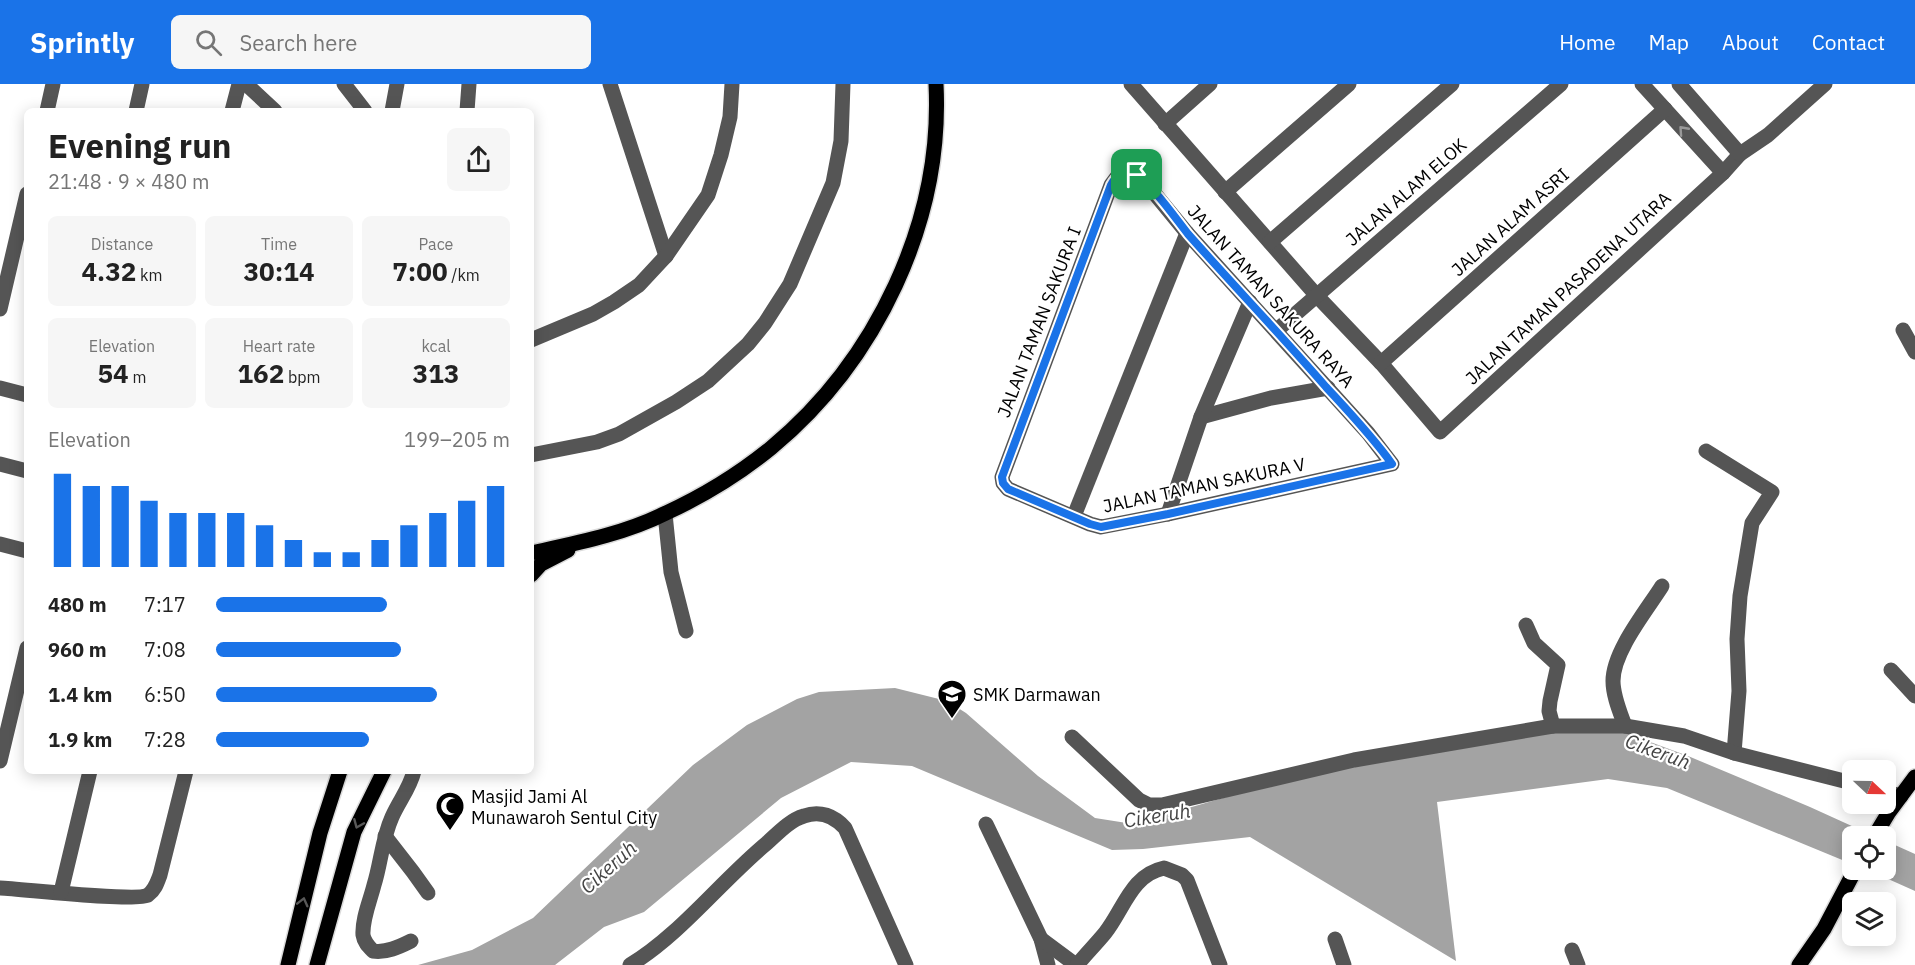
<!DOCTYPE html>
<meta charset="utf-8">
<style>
:root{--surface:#fff;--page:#f6f6f6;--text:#222;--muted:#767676;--accent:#1a73e8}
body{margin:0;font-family:"IBM Plex Sans",sans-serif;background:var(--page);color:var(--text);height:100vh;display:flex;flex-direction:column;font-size:22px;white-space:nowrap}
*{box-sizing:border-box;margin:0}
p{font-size:20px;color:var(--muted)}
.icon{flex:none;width:33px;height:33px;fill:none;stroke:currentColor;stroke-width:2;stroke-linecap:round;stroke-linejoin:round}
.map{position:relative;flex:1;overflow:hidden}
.sheet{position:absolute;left:24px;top:24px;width:510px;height:666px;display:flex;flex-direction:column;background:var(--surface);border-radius:9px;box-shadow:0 3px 15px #0003}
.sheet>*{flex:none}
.needle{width:39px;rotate:112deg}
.controls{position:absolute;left:1842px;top:676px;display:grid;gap:12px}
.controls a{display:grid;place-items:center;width:54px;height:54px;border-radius:9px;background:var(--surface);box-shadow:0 3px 15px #0003;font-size:30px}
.pin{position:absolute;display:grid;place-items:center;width:51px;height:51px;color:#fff;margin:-26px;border-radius:12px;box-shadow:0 3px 9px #0006}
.round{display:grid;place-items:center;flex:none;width:63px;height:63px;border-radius:9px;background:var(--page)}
.head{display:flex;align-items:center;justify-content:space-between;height:102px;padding:0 24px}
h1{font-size:33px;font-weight:700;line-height:45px}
.metrics{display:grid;grid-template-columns:repeat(3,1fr);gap:9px;height:102px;padding:6px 24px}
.metrics div{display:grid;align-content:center;border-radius:9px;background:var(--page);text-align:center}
.metrics b{font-size:26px;font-weight:700}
.metrics small{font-size:16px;font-weight:400}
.metrics p{font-size:16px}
.chart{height:168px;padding:12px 24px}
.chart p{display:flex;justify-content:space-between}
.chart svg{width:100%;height:108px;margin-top:6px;stroke:var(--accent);stroke-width:6}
ul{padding:0 24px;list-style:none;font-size:20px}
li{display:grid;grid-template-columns:96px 72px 1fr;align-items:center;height:45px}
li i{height:15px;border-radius:8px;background:var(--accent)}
header{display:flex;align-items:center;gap:36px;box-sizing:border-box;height:84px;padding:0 30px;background:var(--accent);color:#fff}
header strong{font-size:28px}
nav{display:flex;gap:33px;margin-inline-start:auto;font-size:21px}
.search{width:420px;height:54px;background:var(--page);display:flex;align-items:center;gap:15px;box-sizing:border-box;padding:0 21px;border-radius:9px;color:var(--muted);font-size:22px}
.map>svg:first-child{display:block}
</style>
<header>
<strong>Sprintly</strong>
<div class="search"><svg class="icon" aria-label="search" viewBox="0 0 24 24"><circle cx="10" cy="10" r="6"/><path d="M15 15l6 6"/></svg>Search here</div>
<nav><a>Home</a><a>Map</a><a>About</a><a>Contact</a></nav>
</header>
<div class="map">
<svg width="1915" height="881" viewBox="0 0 1915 881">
<rect width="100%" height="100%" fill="#fff"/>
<g fill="#a3a3a3">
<path d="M895 604 947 617 966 629 1038 692 1095 734 1133 740 1354 676 1553 642 1618 646 1688 672 1810 723 1876 753H1852V780L1667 704 1608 695 1437 718 1456 877 1250 753 1143 765 1112 766 912 682 851 678 781 714 644 828 604 843 555 881H418L472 866 533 834 693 681 747 641 797 615 819 608Z"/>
<path d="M1886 757 1915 770V807L1868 786H1886Z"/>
</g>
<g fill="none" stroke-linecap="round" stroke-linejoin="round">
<g stroke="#dbdbdb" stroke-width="18">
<g id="major">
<path d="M531 469C577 459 624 450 666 429 703 412 739 390 771 364 876 277 943 138 936 0"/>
<path d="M531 491 541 480 568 466"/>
<path d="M1874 753 1889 728 1915 693"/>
<path d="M288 881 320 749 340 687"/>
<path d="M317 881 354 748 384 687"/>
<path d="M1799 881 1824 845 1855 786"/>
</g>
</g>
<g stroke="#555" stroke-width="15">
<path d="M246 0 275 27"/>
<path d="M344 0 365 27"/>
<path d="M610 0 666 172"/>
<path d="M1131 0 1317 212 1381 279 1440 348 1723 89 1740 70 1768 51 1825 0"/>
<path d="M1642 0 1723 89"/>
<path d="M1679 0 1740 70"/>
<path d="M47 27 53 0"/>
<path d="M136 27 142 0"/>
<path d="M232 27 239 0"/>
<path d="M392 27 397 0"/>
<path d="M467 27 469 0"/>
<path d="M1165 40 1210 0"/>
<path d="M1127 89 1137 91 1155 110 1187 149 1368 349 1392 380 1168 430 1101 443 1090 440 1008 405 1003 399 1002 393 1111 101 1117 93Z"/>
<path d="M1225 108 1349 0"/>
<path d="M1270 158 1452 0"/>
<path d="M0 225 27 110"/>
<path d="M1277 246 1561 0"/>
<path d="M1903 246 1915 268"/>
<path d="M531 256 593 230 614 218 639 201 666 172 708 111 721 71 730 33 732 0"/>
<path d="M1381 279 1665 25"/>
<path d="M0 304 27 311"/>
<path d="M1201 333 1271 314 1328 304"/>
<path d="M1706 367 1772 408 1752 439 1740 512 1737 555 1739 607 1734 669"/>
<path d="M531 371 597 358 619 350 676 318 708 297 748 260 765 239 790 200 833 99 841 57 843 0"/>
<path d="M0 380 27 387"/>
<path d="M665 430 671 488 686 547"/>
<path d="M1168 430 1201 333 1250 218"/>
<path d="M1074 432 1187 149"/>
<path d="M0 460 27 467"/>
<path d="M1526 541 1534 559 1558 581 1550 617 1549 627 1553 642"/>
<path d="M1891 586 1915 612"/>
<path d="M1625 642C1620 628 1613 612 1613 597 1613 567 1647 526 1662 502"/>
<path d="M1072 653 1139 716 1149 721H1162L1354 676 1553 642H1625L1684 652 1734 669 1852 699"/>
<path d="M0 677 27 564"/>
<path d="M1886 708 1901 712"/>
<path d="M986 740 1041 855 1048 881"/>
<path d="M385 752 413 788 428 809"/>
<path d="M0 804C23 805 136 818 148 811 155 806 157 799 160 791L186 687"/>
<path d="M61 808 90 687"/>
<path d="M1041 855 1076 881"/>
<path d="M1335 855 1344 881"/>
<path d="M411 857C399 863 386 869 373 867 368 862 364 858 363 851 362 835 370 817 374 801 381 779 382 755 392 733 399 717 410 704 414 687"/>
<path d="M1572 866 1578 881"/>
<path d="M630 881C680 851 721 797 767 759 778 749 790 736 804 732 820 726 834 732 845 744L906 881"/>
<path d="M1077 881C1086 870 1096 860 1105 849 1124 825 1131 791 1164 784L1182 791 1187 796 1220 881"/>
</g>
<use href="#major" stroke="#000" stroke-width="15"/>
</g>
<defs><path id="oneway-chevron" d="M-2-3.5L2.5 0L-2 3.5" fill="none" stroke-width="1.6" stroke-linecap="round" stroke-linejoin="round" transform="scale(1.5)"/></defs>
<use stroke="#999" href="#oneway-chevron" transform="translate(1683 46) rotate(-132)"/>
<g stroke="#595959">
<use href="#oneway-chevron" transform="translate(358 740) rotate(113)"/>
<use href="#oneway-chevron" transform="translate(303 818) rotate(-76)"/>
</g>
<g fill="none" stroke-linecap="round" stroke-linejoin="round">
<g stroke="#fff" stroke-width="12">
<path id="route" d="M1133 89C1149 96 1176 135 1188 150 1234 202 1281 251 1326 303 1349 328 1372 352 1392 380L1168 430 1101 443 1090 440 1008 405 1003 399 1002 393 1111 101C1116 91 1122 89 1133 89Z"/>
</g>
<use href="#route" stroke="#1a73e8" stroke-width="8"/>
</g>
<defs>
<g id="school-pin" transform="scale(1.5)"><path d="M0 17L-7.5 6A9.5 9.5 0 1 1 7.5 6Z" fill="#000" stroke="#fff"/><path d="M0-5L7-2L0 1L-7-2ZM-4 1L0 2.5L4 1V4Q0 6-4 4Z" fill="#fff"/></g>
<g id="mosque-pin" transform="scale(1.5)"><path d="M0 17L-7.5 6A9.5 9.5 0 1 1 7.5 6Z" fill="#000" stroke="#fff"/><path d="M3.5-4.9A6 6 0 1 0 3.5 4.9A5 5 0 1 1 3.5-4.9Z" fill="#fff"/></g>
</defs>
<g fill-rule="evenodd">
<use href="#school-pin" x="952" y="610"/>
<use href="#mosque-pin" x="450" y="722"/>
</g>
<g text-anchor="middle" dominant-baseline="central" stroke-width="4.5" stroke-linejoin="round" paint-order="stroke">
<g font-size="18" fill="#000" stroke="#fff">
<text transform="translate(1406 108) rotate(-41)">JALAN ALAM ELOK</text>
<text transform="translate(1510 138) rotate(-42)">JALAN ALAM ASRI</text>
<text transform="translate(1568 204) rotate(-43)">JALAN TAMAN PASADENA UTARA</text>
<text transform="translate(1271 212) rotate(48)">JALAN TAMAN SAKURA RAYA</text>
<text transform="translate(1039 238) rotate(-69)">JALAN TAMAN SAKURA I</text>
<text transform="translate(1204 401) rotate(-12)">JALAN TAMAN SAKURA V</text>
</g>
<g font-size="18" fill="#000" stroke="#fff" text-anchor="start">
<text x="973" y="610">SMK Darmawan</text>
<text x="471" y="712">Masjid Jami Al<tspan x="471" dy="21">Munawaroh Sentul City</tspan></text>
</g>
<g font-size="20" font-style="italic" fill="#444" stroke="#fff">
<text transform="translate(1658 667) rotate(20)">Cikeruh</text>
<text transform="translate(1157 731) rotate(-9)">Cikeruh</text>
<text transform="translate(608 783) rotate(-42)">Cikeruh</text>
</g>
</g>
</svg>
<div class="controls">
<a><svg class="needle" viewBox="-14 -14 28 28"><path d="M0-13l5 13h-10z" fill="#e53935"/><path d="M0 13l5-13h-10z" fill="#767676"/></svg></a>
<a><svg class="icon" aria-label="locate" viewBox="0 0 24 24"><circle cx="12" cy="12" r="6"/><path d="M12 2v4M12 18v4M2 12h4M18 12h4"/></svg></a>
<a><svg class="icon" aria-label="layers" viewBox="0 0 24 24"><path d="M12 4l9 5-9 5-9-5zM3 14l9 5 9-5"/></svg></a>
</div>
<div class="pin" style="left:1137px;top:91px;background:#1e9e55"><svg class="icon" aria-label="arrive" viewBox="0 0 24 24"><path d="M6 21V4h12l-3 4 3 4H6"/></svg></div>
<section class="sheet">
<div class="head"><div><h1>Evening run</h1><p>21:48 · 9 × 480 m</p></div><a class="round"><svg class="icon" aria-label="share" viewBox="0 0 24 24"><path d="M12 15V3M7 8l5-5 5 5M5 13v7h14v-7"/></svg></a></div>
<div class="metrics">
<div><p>Distance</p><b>4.32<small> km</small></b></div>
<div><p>Time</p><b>30:14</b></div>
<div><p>Pace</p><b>7:00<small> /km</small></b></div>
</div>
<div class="metrics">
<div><p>Elevation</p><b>54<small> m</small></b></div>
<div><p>Heart rate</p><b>162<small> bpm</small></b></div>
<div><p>kcal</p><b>313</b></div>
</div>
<div class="chart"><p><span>Elevation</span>199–205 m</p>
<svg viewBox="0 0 160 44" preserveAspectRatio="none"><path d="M5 44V6M15 44V11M25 44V11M35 44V17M45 44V22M55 44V22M65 44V22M75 44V27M85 44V33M95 44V38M105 44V38M115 44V33M125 44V27M135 44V22M145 44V17M155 44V11"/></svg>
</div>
<ul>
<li><b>480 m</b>7:17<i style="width:58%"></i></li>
<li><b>960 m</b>7:08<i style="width:63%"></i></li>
<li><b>1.4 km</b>6:50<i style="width:75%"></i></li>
<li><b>1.9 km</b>7:28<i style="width:52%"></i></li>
</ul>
</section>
</div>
